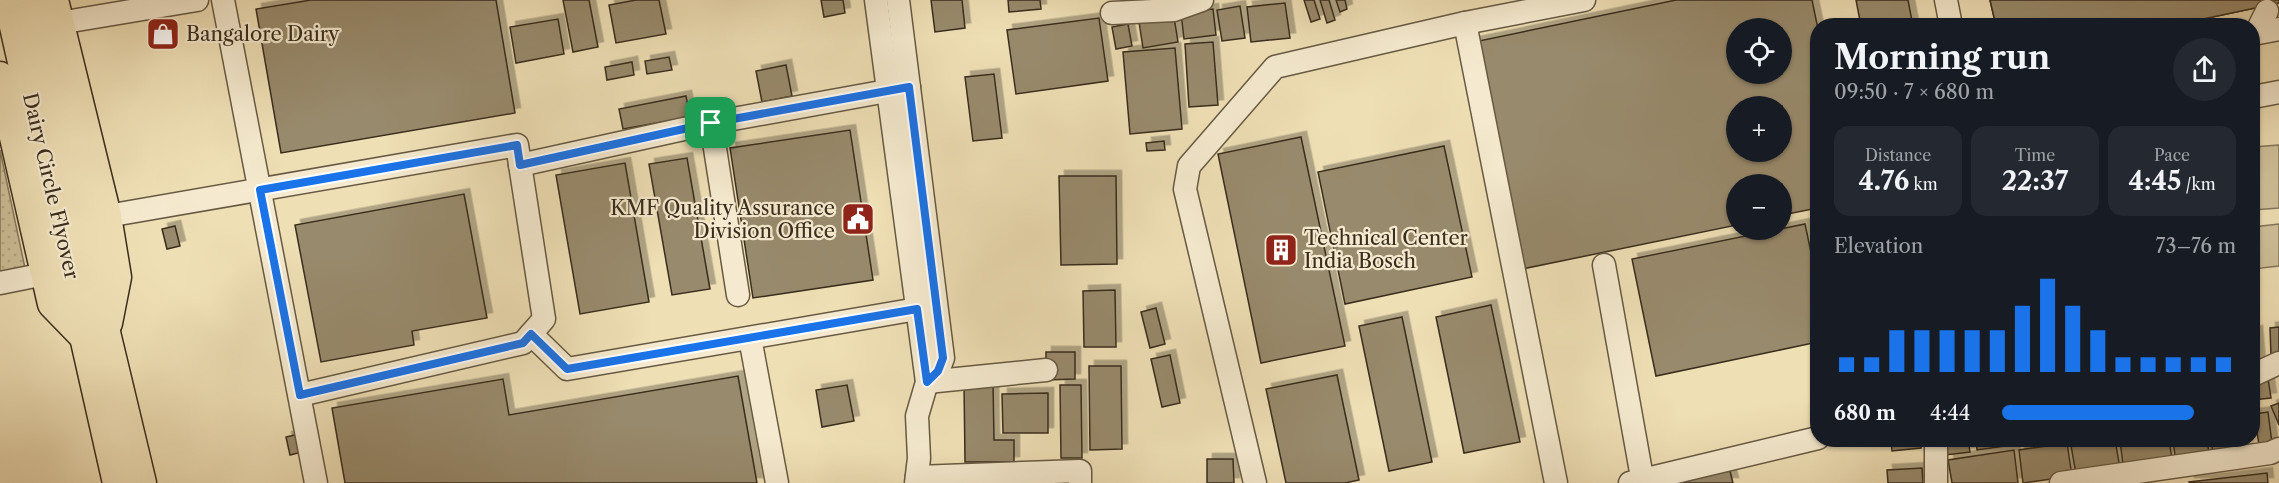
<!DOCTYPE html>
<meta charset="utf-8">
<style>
:root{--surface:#171b24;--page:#242831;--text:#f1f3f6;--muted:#9ea1a6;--accent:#1a73e8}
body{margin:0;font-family:"Libre Caslon Text",serif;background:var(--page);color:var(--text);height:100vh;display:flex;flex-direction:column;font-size:22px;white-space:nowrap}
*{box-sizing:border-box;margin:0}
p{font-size:20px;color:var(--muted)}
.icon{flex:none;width:33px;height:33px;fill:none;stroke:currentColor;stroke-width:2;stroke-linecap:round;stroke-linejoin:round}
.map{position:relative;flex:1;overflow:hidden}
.panel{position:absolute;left:1810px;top:18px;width:450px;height:429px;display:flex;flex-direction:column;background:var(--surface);border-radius:24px;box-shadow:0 2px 4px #0004}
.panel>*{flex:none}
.controls{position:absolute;left:1726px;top:18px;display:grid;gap:12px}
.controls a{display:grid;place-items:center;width:66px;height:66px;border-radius:50%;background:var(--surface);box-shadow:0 2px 4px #0004;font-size:30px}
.pin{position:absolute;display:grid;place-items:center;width:51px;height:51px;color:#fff;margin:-26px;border-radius:12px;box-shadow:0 3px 9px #0006}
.round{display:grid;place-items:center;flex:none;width:63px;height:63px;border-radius:32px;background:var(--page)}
.headline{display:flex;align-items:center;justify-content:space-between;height:102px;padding:0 24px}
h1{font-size:33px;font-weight:700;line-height:45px}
.stats{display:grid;grid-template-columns:repeat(3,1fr);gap:9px;height:102px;padding:6px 24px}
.stats div{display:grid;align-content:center;border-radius:15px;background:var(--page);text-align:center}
.stats b{font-size:26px;font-weight:700}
.stats small{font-size:16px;font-weight:400}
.stats p{font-size:16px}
.chart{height:168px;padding:12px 24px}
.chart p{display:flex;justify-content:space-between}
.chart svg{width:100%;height:108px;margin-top:6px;stroke:var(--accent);stroke-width:6}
ul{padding:0 24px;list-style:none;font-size:20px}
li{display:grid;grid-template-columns:96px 72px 1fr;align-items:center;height:45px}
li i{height:15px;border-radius:8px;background:var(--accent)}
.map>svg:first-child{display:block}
</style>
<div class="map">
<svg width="2279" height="483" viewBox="0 0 2279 483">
<defs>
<pattern id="green-dots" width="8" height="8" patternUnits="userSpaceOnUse" patternTransform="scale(1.5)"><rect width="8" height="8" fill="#d0c19b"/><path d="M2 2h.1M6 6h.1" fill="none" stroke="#b3a685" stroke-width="1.8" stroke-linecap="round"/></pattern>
<filter id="shadow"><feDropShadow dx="5.5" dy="-5.5" stdDeviation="0" flood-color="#0004"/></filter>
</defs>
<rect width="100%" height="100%" fill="#efdfb5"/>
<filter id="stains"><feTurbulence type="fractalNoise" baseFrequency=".00333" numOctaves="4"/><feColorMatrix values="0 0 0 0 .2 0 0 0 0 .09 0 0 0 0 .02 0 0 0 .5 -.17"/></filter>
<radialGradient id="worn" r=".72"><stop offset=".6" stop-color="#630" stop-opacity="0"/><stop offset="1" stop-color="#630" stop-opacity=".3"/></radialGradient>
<path fill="url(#green-dots)" stroke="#84775c" stroke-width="1.5" d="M0 150 26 273 0 277Z"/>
<g fill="#d0c19b" stroke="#84775c" stroke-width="1.5">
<path d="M2279 145V208L2253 210V147Z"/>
<path d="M2279 224V266L2253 269V227Z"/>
</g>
<g fill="#988a6c" stroke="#392d1d" stroke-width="1.5" fill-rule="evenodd" filter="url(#shadow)">
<path d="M311 0H496L515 113 281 153 256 9Z"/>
<path d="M563 0H589L598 47 573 52Z"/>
<path d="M636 0H659L666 34 616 43 609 5Z"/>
<path d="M821 0H843L845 13 824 17Z"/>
<path d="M931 0H962L965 28 935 32Z"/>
<path d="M1008 0H1040L1041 9 1009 12Z"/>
<path d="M1304 0H1314L1320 19 1311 22Z"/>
<path d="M1320 0H1329L1335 20 1327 23Z"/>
<path d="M1336 0H1345L1347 9 1340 12Z"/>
<path d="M1676 0H1812L1818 29V208L1782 215V184H1737V225L1522 269 1474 42ZM1737 28H1782V74H1737ZM1737 106H1782V152H1737Z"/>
<path d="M1856 0H1908L1913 26H1861Z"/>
<path d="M1990 0H2279V3L2170 26H1996Z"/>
<path d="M1990 0H2279V3L2170 26H1996Z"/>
<path d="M1285 3 1290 38 1251 42 1247 7Z"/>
<path d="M1240 6 1245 38 1222 41 1217 10Z"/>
<path d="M1213 9 1216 35 1184 39 1181 13Z"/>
<path d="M1174 17 1178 42 1143 48 1139 22Z"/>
<path d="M1099 18 1108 81 1016 94 1007 30Z"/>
<path d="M558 19 564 54 516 63 510 27Z"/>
<path d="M1128 24 1132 46 1116 49 1112 27Z"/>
<path d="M1213 42 1218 105 1189 107 1185 44Z"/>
<path d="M1175 48 1182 129 1130 134 1123 52Z"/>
<path d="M669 57 672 70 647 74 645 61Z"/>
<path d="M632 62 634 75 607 80 605 67Z"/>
<path d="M786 65 792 96 762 102 756 71Z"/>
<path d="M994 74 1002 138 973 141 965 77Z"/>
<path d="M686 96 690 117 623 129 619 109Z"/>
<path d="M850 130 873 280 753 298 730 148Z"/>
<path d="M1301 137 1345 346 1261 363 1218 154Z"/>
<path d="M1164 141 1165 150 1147 151 1146 143Z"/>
<path d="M1444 146 1472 277 1345 304 1318 172Z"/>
<path d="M687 158 710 289 672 295 649 164Z"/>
<path d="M625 163 649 302 580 314 556 175Z"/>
<path d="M1059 176H1116L1117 264 1061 265Z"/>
<path d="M464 194 487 318 412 331 414 345 321 362 295 225Z"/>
<path d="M1805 224 1818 285V342L1656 376 1632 259Z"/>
<path d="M175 226 180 246 167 249 162 229Z"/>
<path d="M1115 290 1116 347H1084L1083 291Z"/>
<path d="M1491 305 1520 442 1464 453 1436 317Z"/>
<path d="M1156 308 1165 344 1150 348 1141 312Z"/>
<path d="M1402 317 1432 462 1389 471 1359 326Z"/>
<path d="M2279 327V355L2271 356 2270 328Z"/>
<path d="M2257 331 2260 366 2253 367V332Z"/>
<path d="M1046 352H1075V379L1046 380Z"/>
<path d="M1170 355 1180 403 1162 407 1151 359Z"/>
<path d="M1089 366H1121L1122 449 1090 450Z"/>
<path d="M1337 375 1359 480 1345 483H1286L1266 389Z"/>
<path d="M738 376 757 483H345L332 408 503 379 509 415Z"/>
<path d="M2268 378 2271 398 2253 400V380Z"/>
<path d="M993 382 994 440H1014V462H965L964 383Z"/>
<path d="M847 385 854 421 822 427 816 390Z"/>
<path d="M1060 385H1081L1082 458H1061Z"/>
<path d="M1048 393V433H1003L1002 394Z"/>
<path d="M2279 403V425L2271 406Z"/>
<path d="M2268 412 2272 443 2259 445 2254 414Z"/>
<path d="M299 434 302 452 290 455 286 437Z"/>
<path d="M1891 440H1921V448L1892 451Z"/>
<path d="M1943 440H1968L1970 452 1945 455Z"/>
<path d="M1976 440H2011L2012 445 1977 450Z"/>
<path d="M2070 440H2115L2120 468 2076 474Z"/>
<path d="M2120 440H2169L2172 459 2123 465Z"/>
<path d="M2173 440H2207L2210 459 2176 463Z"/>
<path d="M2211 440H2241L2243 449 2213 453Z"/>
<path d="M2067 443 2072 476 2023 483 2019 450Z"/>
<path d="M2014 450 2018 483H1952L1948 460Z"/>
<path d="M1207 459H1233L1234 483H1207Z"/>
<path d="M1729 467 1733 483H1654Z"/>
<path d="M1922 468 1923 483H1888L1887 470Z"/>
<path d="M2267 473 2268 483H2189V482Z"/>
</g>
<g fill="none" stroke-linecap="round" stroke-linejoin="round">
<g stroke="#665a43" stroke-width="25">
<g id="minor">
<path d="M223 0 316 483"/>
<path d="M876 0 927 382 917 416 919 458 916 483"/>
<path d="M898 0 943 358 938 371 927 382"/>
<path d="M1946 0 1951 26"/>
<path d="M1112 13 1174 10 1202 0"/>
<path d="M59 23 197 0"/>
<path d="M1465 23 1556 483"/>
<path d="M2256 33 2267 11"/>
<path d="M2253 34 2279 29"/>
<path d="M2253 97 2279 92"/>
<path d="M711 123 738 295"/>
<path d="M520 165 711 123 909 87"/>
<path d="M107 216 517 145 544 319 523 343 300 395"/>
<path d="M1604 265 1643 483"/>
<path d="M0 283 45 274"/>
<path d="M531 334 567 369 917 309"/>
<path d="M750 338 777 483"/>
<path d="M2253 375 2279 363"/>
<path d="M927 382 1046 370"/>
<path d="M1936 440V483"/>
<path d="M917 477 1080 471V483"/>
<path d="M1255 483 1185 189 1189 166 1275 67 1465 23 1584 0"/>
<path d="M1630 483 1818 438"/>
<path d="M2061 483 2270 453 2279 449"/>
</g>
</g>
<g stroke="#392d1d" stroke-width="31">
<g id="major">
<path d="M8 0 117 483"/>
<path d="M32 0 92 274 142 483"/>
<path d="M54 0 107 216 117 277 108 323"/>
<path d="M0 76 52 304 85 338"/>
</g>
</g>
<use href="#minor" stroke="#f5eacf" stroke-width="22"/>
<use href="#major" stroke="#efdfb5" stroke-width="28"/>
</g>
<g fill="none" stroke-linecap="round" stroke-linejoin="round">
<g stroke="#fff" stroke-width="12">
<path id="route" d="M909 87 943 358 938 371 927 382 917 309 567 369 531 334 523 343 300 395 260 190 517 145 520 165 711 123Z"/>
</g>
<use href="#route" stroke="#1a73e8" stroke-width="8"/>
</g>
<defs>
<g id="shop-square" transform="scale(1.725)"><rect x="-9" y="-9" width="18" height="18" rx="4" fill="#8f2418" stroke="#f5eacf"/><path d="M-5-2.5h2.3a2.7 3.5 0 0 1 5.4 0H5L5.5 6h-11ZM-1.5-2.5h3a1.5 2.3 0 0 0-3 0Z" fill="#fff"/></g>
<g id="civic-square" transform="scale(1.725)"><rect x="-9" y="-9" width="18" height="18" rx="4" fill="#8f2418" stroke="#f5eacf"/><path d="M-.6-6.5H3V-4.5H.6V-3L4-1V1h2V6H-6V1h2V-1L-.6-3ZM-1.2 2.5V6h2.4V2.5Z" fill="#fff"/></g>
<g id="building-square" transform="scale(1.725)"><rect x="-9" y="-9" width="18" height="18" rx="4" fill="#8f2418" stroke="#f5eacf"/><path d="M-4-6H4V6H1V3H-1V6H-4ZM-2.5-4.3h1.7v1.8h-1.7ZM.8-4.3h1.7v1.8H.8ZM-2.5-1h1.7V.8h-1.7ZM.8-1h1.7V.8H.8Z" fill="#fff"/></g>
</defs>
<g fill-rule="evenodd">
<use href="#shop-square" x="163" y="34"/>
<use href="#civic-square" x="858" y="219"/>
<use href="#building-square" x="1281" y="250"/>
</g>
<g text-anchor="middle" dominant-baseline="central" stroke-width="4.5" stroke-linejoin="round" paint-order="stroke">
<g font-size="20" fill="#392d1d" stroke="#f5eacf" text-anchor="start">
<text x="186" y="34">Bangalore Dairy</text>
<text x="835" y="208" text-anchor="end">KMF Quality Assurance<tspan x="835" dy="23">Division Office</tspan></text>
<text x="1304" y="238">Technical Center<tspan x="1304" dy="23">India Bosch</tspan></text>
</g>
<g font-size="20" fill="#392d1d" stroke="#f5eacf">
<text transform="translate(51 186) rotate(77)">Dairy Circle Flyover</text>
</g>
</g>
<rect width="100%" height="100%" filter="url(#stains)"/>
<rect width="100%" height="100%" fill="url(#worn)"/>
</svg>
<div class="controls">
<a><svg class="icon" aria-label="locate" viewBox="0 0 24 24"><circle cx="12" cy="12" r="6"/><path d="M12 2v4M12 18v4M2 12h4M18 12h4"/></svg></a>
<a>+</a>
<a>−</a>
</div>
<div class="pin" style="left:711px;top:123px;background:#1e9e55"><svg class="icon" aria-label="arrive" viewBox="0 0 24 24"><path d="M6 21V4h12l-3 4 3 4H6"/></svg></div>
<section class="panel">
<div class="headline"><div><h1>Morning run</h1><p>09:50 · 7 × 680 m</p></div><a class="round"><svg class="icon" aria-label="share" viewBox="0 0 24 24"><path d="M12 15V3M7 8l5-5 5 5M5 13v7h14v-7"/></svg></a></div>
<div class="stats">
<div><p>Distance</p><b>4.76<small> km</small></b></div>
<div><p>Time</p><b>22:37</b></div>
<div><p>Pace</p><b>4:45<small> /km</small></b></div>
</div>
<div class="chart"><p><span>Elevation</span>73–76 m</p>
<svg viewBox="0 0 160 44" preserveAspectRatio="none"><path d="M5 44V38M15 44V38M25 44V27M35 44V27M45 44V27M55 44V27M65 44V27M75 44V17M85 44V6M95 44V17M105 44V27M115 44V38M125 44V38M135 44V38M145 44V38M155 44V38"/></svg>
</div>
<ul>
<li><b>680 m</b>4:44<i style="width:82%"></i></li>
</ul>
</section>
</div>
